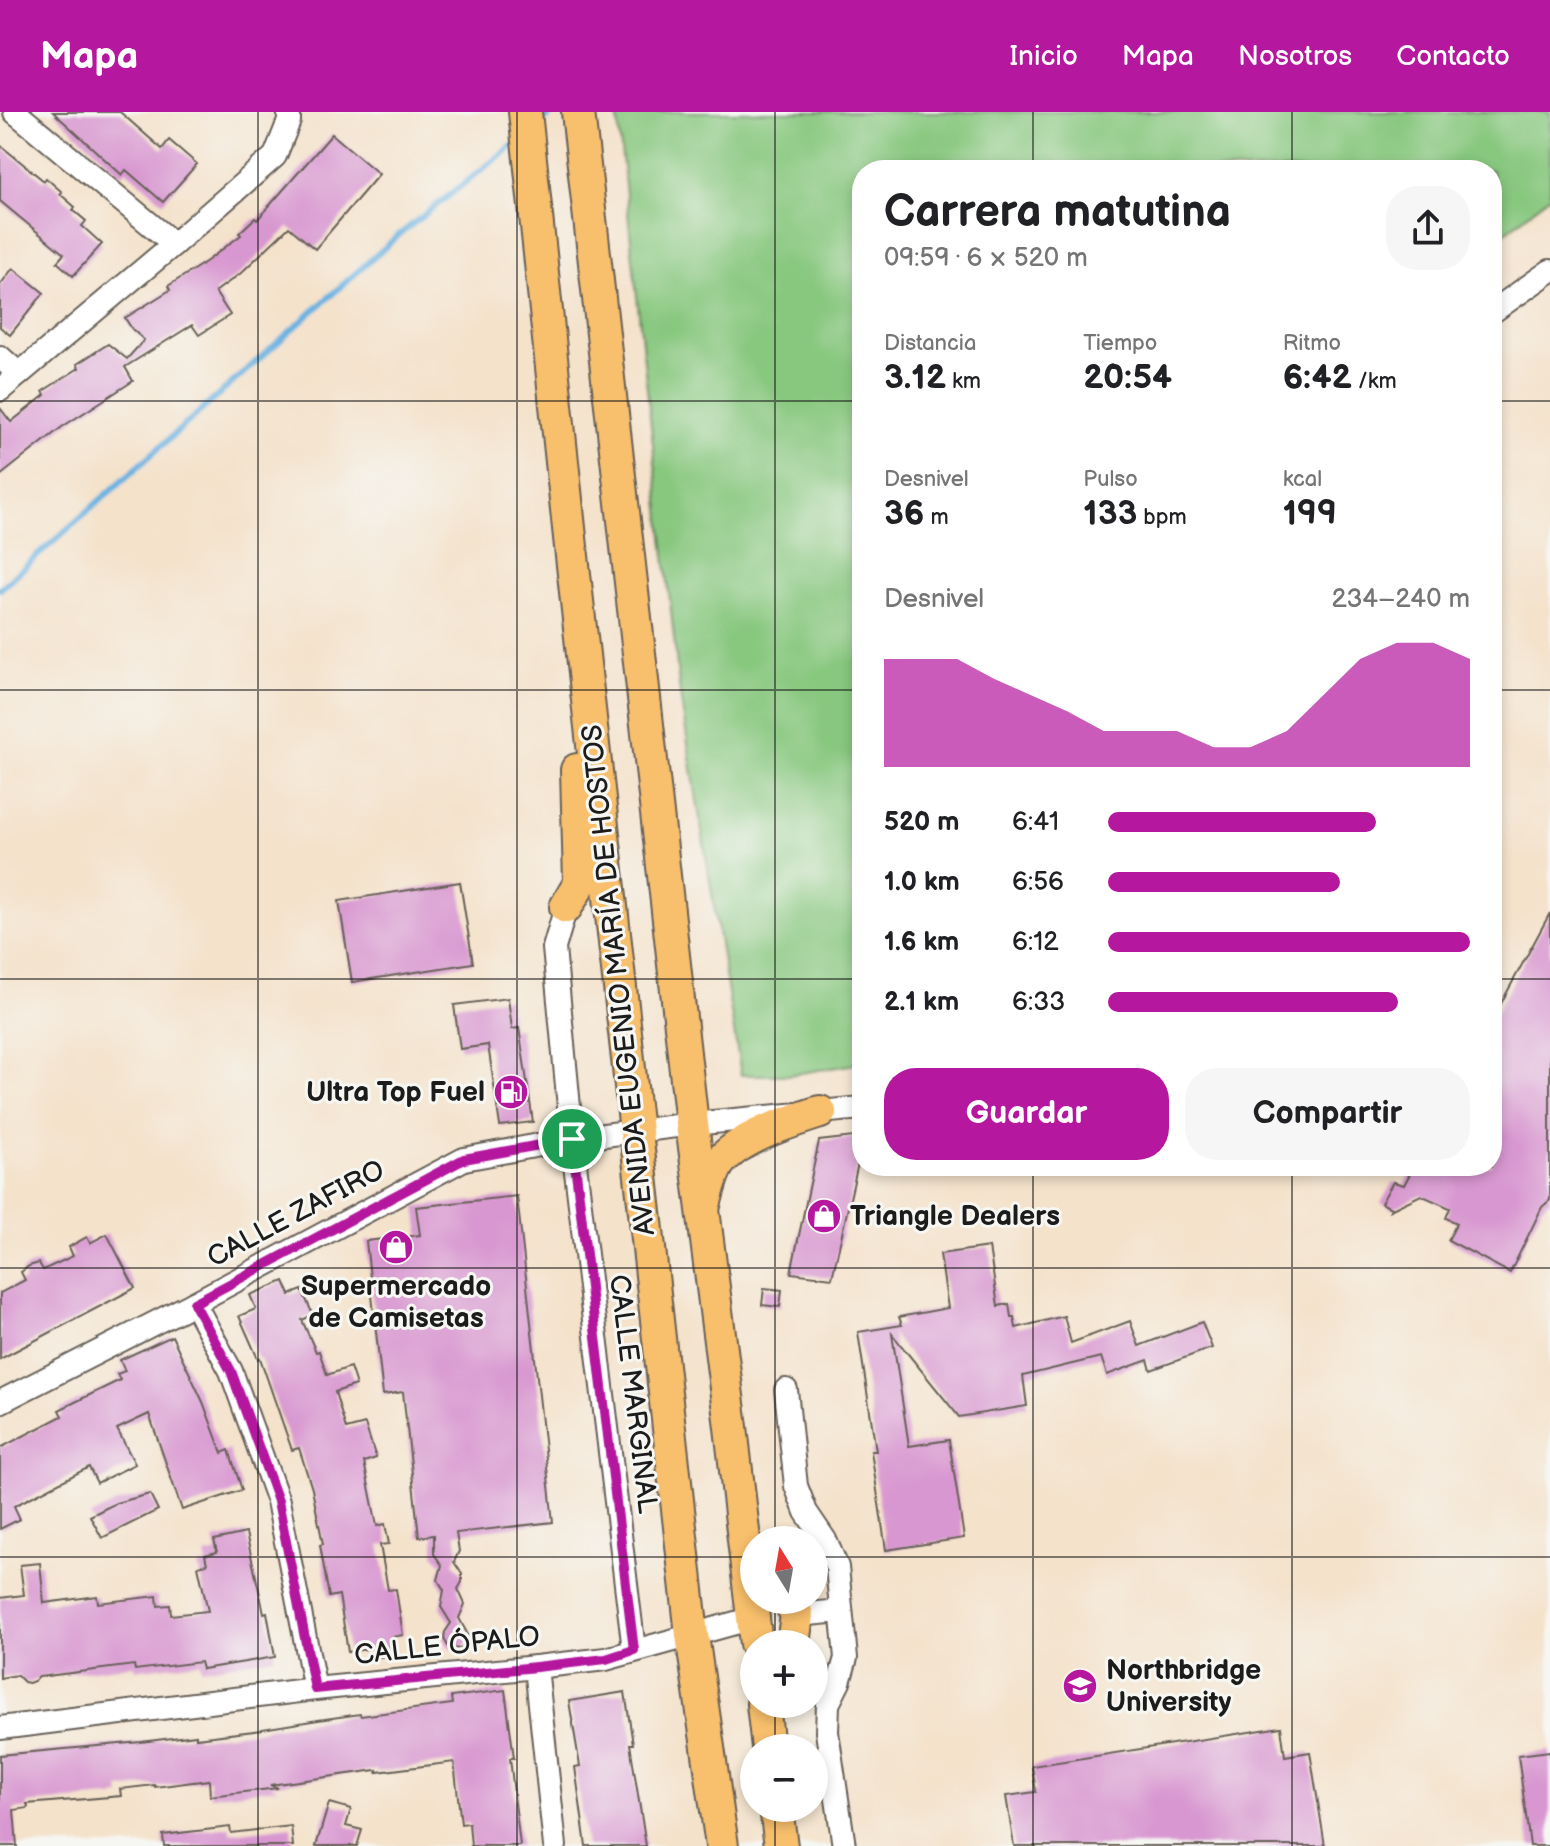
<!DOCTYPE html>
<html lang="es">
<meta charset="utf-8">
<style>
:root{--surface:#fff;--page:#f6f6f6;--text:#202124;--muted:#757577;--accent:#b5179e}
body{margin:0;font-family:"Balsamiq Sans",sans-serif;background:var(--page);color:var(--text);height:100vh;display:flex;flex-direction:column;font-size:30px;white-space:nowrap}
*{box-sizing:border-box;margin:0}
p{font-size:26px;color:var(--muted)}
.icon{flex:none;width:44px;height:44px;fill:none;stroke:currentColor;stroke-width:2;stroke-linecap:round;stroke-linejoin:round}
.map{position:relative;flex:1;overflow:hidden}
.sheet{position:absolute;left:852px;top:48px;width:650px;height:1016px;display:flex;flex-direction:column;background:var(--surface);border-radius:32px;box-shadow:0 4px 12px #0003}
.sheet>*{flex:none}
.needle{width:52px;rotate:349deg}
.controls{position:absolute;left:740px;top:1414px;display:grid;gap:16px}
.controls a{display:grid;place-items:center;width:88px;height:88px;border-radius:50%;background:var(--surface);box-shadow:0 4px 12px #0003;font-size:40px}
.pin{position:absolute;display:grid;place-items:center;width:68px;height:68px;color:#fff;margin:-34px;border:4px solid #fff;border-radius:50%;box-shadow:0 2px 8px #0007}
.round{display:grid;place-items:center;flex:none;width:84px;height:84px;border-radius:32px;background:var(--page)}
.head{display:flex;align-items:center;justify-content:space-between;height:136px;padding:0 32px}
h1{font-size:44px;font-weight:700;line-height:60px}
.metrics{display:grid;grid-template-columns:repeat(3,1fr);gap:12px;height:136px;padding:8px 32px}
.metrics div{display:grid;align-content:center}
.metrics b{font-size:34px;font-weight:700}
.metrics small{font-size:22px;font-weight:400}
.metrics p{font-size:22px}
.chart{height:224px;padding:16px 32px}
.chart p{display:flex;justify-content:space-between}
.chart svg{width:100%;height:144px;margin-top:8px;fill:var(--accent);opacity:.7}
.action{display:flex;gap:16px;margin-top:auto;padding:16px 32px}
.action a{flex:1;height:92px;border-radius:32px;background:var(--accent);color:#fff;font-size:32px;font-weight:700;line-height:92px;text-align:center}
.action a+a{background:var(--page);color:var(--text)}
ul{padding:0 32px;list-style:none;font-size:26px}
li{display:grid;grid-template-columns:128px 96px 1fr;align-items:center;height:60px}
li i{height:20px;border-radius:10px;background:var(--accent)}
header{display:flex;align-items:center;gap:48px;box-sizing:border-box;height:112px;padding:0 40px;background:var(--accent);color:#fff}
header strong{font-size:38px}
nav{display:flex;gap:44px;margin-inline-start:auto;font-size:28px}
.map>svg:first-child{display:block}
</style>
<header>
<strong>Mapa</strong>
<nav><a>Inicio</a><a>Mapa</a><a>Nosotros</a><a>Contacto</a></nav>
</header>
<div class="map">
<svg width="1550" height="1734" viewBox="0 0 1550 1734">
<rect width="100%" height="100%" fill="#f6f6f2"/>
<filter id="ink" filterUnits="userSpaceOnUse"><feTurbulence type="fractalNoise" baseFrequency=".0125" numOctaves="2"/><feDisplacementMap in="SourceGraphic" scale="16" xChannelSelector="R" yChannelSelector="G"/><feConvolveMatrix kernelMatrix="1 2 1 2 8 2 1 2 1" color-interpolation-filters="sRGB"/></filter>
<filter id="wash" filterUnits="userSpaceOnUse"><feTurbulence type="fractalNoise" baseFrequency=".006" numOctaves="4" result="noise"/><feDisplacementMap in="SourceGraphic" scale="32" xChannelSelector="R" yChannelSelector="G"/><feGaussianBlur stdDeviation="1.8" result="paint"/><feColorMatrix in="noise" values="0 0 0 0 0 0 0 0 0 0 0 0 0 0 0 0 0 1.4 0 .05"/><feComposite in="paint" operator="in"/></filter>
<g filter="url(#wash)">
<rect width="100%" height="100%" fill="#f4e2cb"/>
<path fill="#87c77e" stroke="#52724d" stroke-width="2" d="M617 0H1550V84L1492 131V58H862V951L789 963H741L680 582Z"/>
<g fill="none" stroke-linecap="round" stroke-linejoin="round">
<g stroke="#6ab2e1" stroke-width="6">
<path d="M538 13 554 0"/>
<path d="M0 477 400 122 517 30"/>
</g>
</g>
<g id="blocks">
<g fill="#d897d0">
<path d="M53 0H120L162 37 169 28 197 52 163 90 126 58 122 63Z"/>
<path d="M332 22 379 62 315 137 289 115 241 161 215 180 230 203 199 223 192 213 125 255 133 269 62 315 0 364V296L11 310 45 283 43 279 79 256 77 252 108 232 127 247 144 228 132 217 125 206 170 178 168 174 207 149 241 123 239 121 255 106 257 108Z"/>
<path d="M0 33 44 69 46 66 62 80 60 82 75 95 73 98 86 109 82 114 102 132 73 164 57 150 64 142 0 89Z"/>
<path d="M13 156 44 181 10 223 0 215V173Z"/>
<path d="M460 770 473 851 352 870 339 789Z"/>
<path d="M1550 801V1088L1542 1095 1510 1161 1448 1128 1457 1111 1446 1106 1450 1096 1421 1083 1390 1098 1391 1096 1381 1091 1393 1070 1404 1073 1414 1054H1492V908Z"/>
<path d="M508 886 512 917 519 916 533 1010 500 1014 488 933 460 937 454 893Z"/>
<path d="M862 1024V1047H859L832 1166 791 1161 819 1029Z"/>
<path d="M517 1084 553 1410 456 1421 459 1439 454 1450 462 1462V1470L458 1477 465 1492 459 1506 469 1525 468 1529 463 1535 455 1537 448 1534 444 1527 445 1520 451 1511 441 1495 444 1478 438 1468 442 1453 434 1442V1423L419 1425 403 1280 383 1283 366 1129 420 1123 416 1095Z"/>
<path d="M107 1122 135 1176 0 1247V1181L25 1168 21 1160 29 1154 39 1151 43 1158 73 1144 69 1135 87 1125 90 1131Z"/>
<path d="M989 1135 998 1194 1009 1192 1011 1205H1014L1016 1216 1064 1204 1071 1231 1130 1209 1139 1234 1202 1210 1212 1236 1151 1258 1148 1248 1107 1263 1101 1245 1023 1264 1027 1294 959 1305 892 1222 909 1334 949 1328 964 1426 886 1438 871 1339H876L858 1220 902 1213 899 1205 948 1196 940 1142Z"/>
<path d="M284 1169 290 1183 302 1178 313 1203 302 1208 316 1240 319 1239 327 1263 350 1255 356 1273 335 1280 346 1317 365 1312 376 1346 364 1350 377 1414 385 1412 389 1432 380 1433 388 1478 396 1477 403 1523 392 1525 395 1542 374 1546 373 1536 348 1540 339 1483 329 1485 320 1433 323 1432 312 1377 299 1336 292 1338 260 1246 258 1247 239 1204 256 1197 250 1183Z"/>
<path d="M764 1176 782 1178 780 1195 762 1193Z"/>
<path d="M172 1224 203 1290 222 1341 229 1338 242 1378 182 1398 149 1302 117 1317 135 1352 97 1371 89 1355 14 1394 20 1407 0 1417V1336L62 1304 59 1298 120 1268 117 1262 125 1259 120 1248Z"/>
<path d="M150 1382 158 1398 102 1426 90 1404 116 1391Z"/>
<path d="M246 1421 264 1501 267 1500 275 1545 202 1557 200 1550 135 1558 134 1553 39 1565 34 1569 29 1571 24 1570 17 1563 0 1566V1486L24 1483 20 1453 40 1451 44 1491 97 1484 98 1491 157 1484 158 1494 170 1493 171 1503 208 1499 198 1454 207 1452 205 1443 217 1440 214 1428Z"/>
<path d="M505 1578 514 1646H510L520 1734H471L469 1711 461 1712 454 1650 377 1660V1658L270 1673 278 1676 210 1684 209 1668 155 1675 154 1673 120 1677 121 1684 27 1692 28 1696 14 1698 17 1734H0V1643L141 1630 196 1623V1626L262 1618V1617L318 1608 360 1602 361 1604 452 1592 451 1585Z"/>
<path d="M625 1580 633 1632H630L646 1734H586L575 1655 580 1654 569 1589Z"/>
<path d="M1281 1615 1285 1644 1310 1640 1325 1734H1014L1006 1684 1036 1680 1032 1654Z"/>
<path d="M1550 1639V1734H1530L1518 1643Z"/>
<path d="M329 1691 351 1697 346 1714 362 1718 357 1734H316Z"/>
<path d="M291 1714 293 1734H164L163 1723 230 1715 231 1721Z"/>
</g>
</g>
</g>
<g filter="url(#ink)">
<use href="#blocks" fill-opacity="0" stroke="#686159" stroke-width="2"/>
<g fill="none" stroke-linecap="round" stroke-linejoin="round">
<g stroke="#686159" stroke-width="26">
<g id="minor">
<path d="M15 0 174 132"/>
<path d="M1492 200 1550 159"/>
<path d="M0 245 19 262"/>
<path d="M0 278 174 132 275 44 289 9V0"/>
<path d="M566 795 554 836 572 1027 634 1538"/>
<path d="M194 1191 231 1259 278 1389 315 1577"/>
<path d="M786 1278 796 1374 806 1400 825 1428 837 1455 846 1546 839 1570 828 1592 827 1620 844 1734"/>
<path d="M0 1290 194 1191 464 1047 572 1027 692 1012 862 996"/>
<path d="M797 1503 841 1499"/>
<path d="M536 1555 555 1734"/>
<path d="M0 1616 315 1577 536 1555 606 1547 753 1506"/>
</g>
</g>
<g stroke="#686159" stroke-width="36">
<g id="highway">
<path d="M525 0 571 435 692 1523 722 1734"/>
<path d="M578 0 692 1012 731 1315 756 1532"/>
<path d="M566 795 580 771 577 658"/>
<path d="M704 1093C708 1080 711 1062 719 1051 740 1025 789 1010 820 1000"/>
<path d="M789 1488 797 1503 793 1532"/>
<path d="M763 1592 768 1636"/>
<path d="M776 1696 781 1734"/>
</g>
</g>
<use href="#minor" stroke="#fff" stroke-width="22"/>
<use href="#highway" stroke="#f8bf6c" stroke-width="32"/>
</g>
</g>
<g fill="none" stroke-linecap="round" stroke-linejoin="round" filter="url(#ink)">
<g stroke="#fff" stroke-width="16">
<path id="route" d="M572 1027 634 1538 606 1547 536 1555 315 1577 278 1389 231 1259 194 1191 464 1047Z"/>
</g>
<use href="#route" stroke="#b5179e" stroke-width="10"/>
</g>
<path fill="none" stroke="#1c1c1c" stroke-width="2" stroke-opacity="0.55" d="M258 0V1734M517 0V1734M775 0V1428M1033 0V58M1292 0V58M0 289H862M1492 289H1550M0 578H862M1492 578H1550M0 867H862M1492 867H1550M1033 1054V1734M1292 1054V1734M0 1156H1550M0 1445H754M814 1445H1550M775 1488V1532M775 1592V1636M775 1696V1734"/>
<defs>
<g id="fuel-disc" transform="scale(1.8)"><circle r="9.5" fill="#b5179e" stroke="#f6f6f2"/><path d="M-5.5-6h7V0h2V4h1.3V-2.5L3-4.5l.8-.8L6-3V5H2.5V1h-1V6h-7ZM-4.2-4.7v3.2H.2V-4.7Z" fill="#fff"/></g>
<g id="shop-disc" transform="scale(1.8)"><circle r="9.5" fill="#b5179e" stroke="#f6f6f2"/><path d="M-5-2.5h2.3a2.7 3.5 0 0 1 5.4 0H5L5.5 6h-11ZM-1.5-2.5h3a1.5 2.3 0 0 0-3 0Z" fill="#fff"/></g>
<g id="university-disc" transform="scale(1.8)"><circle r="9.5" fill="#b5179e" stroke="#f6f6f2"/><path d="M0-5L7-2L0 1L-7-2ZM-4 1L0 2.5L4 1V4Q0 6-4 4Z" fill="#fff"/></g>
</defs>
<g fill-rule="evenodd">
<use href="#fuel-disc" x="511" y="980"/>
<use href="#shop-disc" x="824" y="1104"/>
<use href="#shop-disc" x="396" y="1135"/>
<use href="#university-disc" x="1080" y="1574"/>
</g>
<g text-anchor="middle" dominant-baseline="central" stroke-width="6" stroke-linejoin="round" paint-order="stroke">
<g font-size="28" fill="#1c1c1c" stroke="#f6f6f2">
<text transform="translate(619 868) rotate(-96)">AVENIDA EUGENIO MARÍA DE HOSTOS</text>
<text transform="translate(296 1102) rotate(-28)">CALLE ZAFIRO</text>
<text transform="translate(633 1282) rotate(83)">CALLE MARGINAL</text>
<text transform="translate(447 1534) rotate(-6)">CALLE ÓPALO</text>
</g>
<g font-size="28" font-weight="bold" fill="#1c1c1c" stroke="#f6f6f2" text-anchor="start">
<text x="485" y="980" text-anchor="end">Ultra Top Fuel</text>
<text x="850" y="1104">Triangle Dealers</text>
<text x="396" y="1174" text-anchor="middle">Supermercado<tspan x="396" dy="32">de Camisetas</tspan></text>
<text x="1106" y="1558">Northbridge<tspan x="1106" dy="32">University</tspan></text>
</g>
</g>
</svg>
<div class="controls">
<a><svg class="needle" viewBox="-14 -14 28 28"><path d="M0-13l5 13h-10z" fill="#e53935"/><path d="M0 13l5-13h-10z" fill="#757577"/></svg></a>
<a>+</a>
<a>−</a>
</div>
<div class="pin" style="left:572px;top:1027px;background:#1e9e55"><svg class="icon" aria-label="arrive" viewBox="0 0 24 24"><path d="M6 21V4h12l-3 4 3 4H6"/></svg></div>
<section class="sheet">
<div class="head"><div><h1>Carrera matutina</h1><p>09:59 · 6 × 520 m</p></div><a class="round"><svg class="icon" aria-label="share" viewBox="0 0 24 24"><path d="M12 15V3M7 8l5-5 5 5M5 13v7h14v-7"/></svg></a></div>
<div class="metrics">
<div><p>Distancia</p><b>3.12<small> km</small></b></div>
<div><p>Tiempo</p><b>20:54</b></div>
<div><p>Ritmo</p><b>6:42<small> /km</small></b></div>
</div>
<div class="metrics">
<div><p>Desnivel</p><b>36<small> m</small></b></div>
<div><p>Pulso</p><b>133<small> bpm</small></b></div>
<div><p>kcal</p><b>199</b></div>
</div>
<div class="chart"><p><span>Desnivel</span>234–240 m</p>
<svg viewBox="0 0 160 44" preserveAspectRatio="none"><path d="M0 44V11L10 11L20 11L30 17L40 22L50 27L60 33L70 33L80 33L90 38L100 38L110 33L120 22L130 11L140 6L150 6L160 11V44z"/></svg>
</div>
<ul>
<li><b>520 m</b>6:41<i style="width:74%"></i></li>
<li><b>1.0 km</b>6:56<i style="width:64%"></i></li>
<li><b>1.6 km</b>6:12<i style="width:100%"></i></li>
<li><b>2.1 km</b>6:33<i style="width:80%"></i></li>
</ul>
<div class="action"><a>Guardar</a><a>Compartir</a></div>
</section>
</div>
